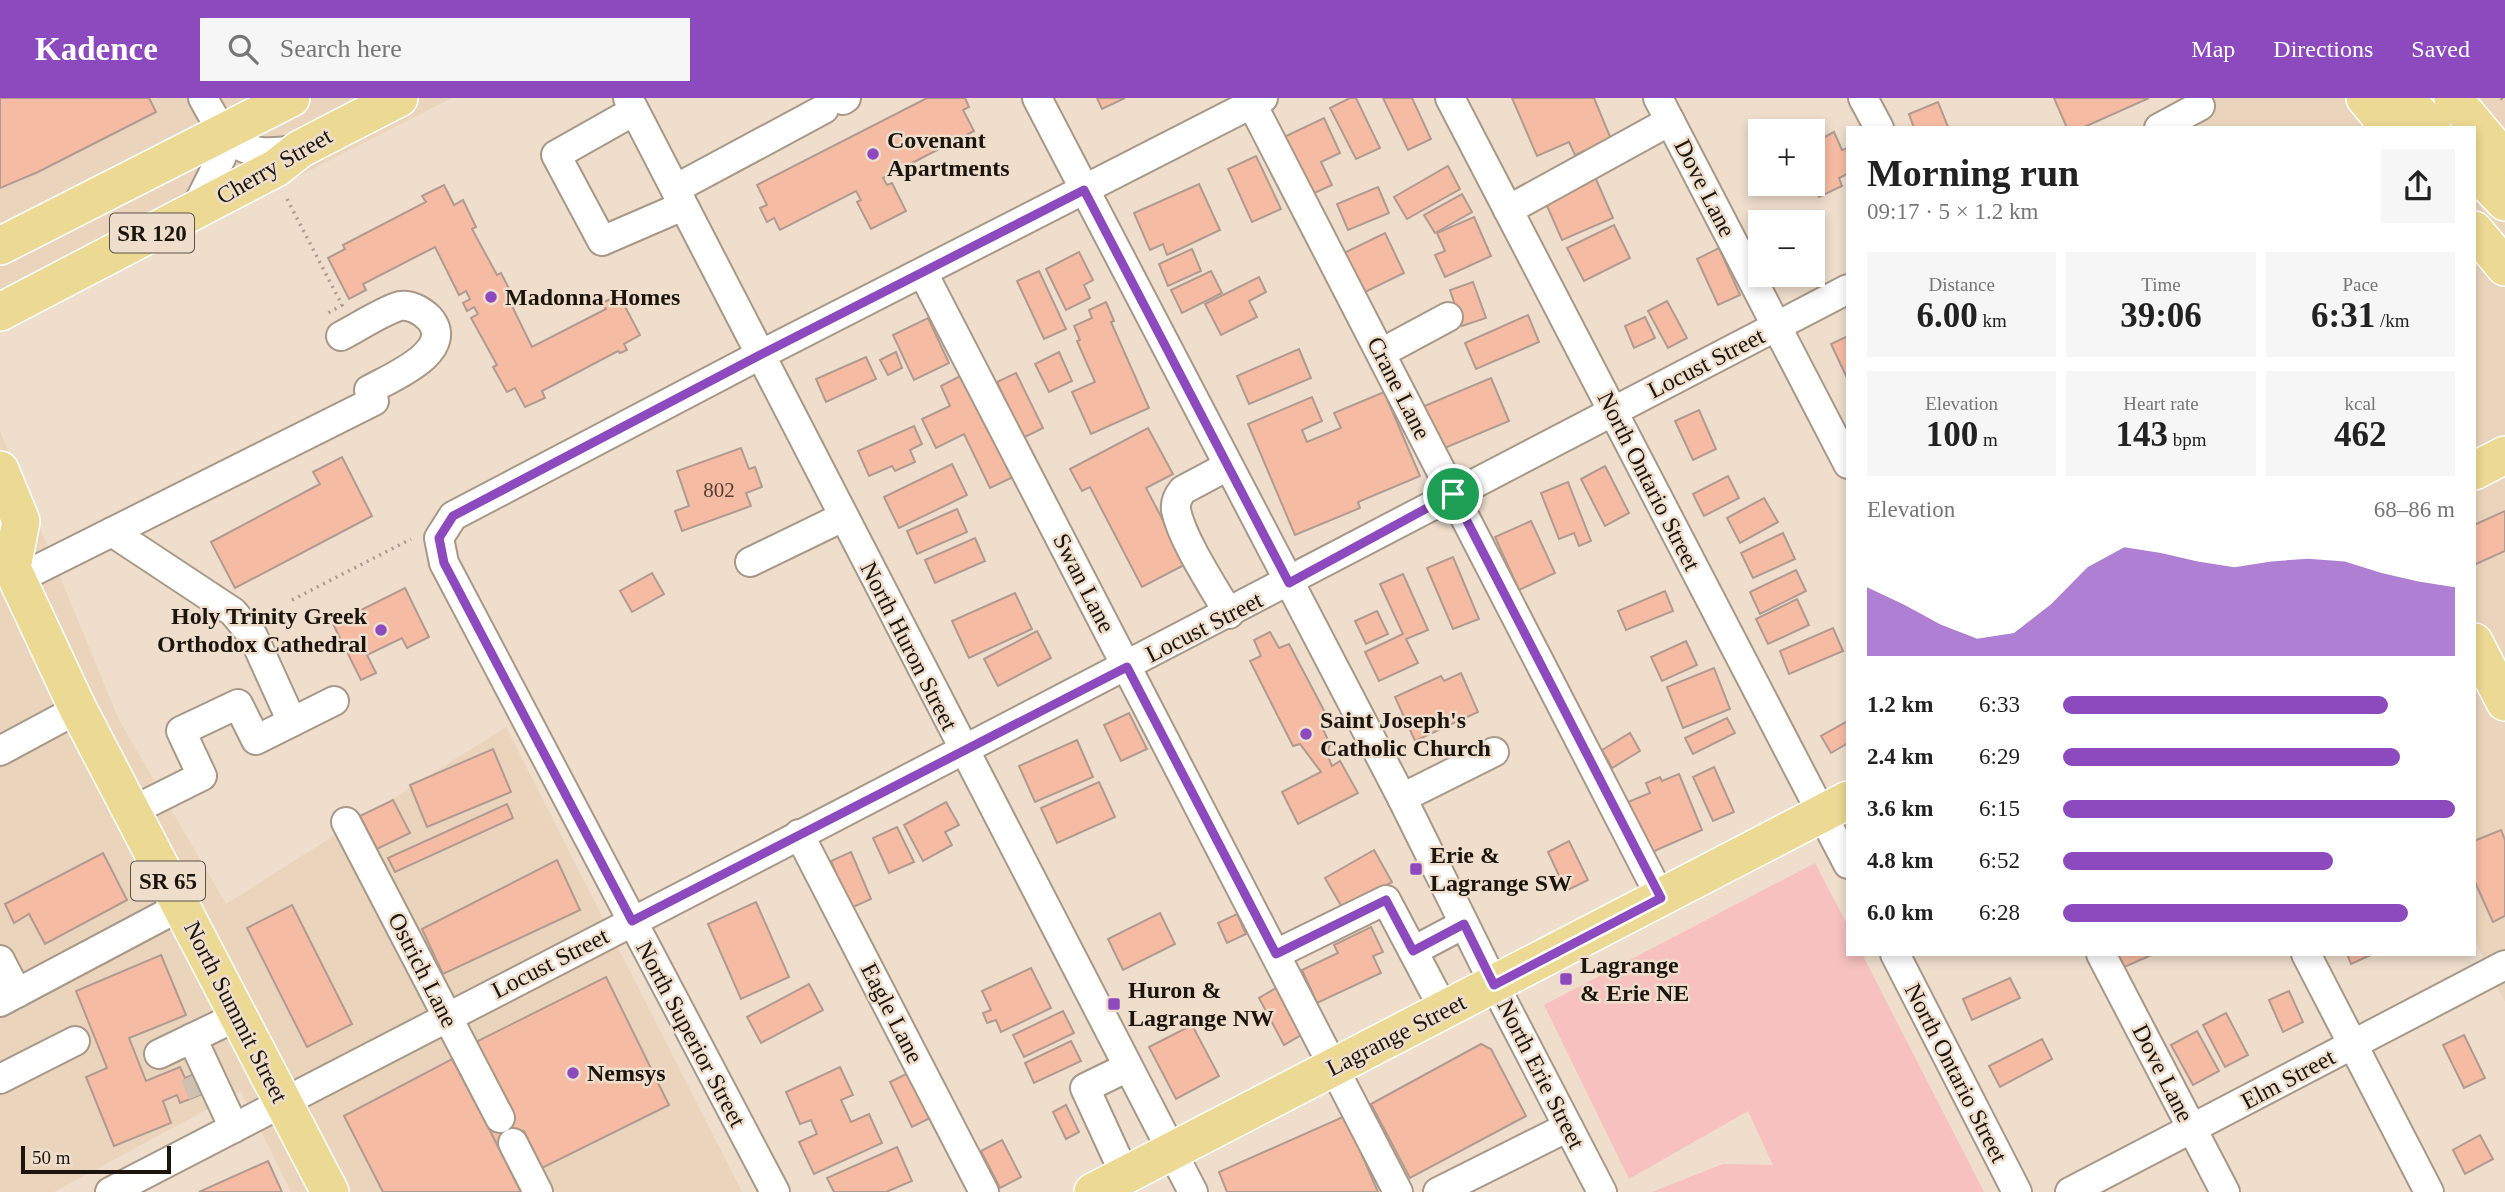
<!DOCTYPE html>
<meta charset="utf-8">
<style>
:root{--surface:#fff;--page:#f6f6f6;--text:#222;--muted:#767676;--accent:#8d4abf}
body{margin:0;font-family:Georgia,serif;background:var(--page);color:var(--text);height:100vh;display:flex;flex-direction:column;font-size:26px;white-space:nowrap}
*{box-sizing:border-box;margin:0}
p{font-size:23px;color:var(--muted)}
.icon{flex:none;width:38px;height:38px;fill:none;stroke:currentColor;stroke-width:2;stroke-linecap:round;stroke-linejoin:round}
.map{position:relative;flex:1;overflow:hidden}
.drawer{position:absolute;left:1846px;top:28px;width:630px;height:830px;display:flex;flex-direction:column;background:var(--surface);border-radius:0px;box-shadow:0 4px 10px #0003}
.drawer>*{flex:none}
.fabs{position:absolute;left:1748px;top:21px;display:grid;gap:14px}
.fabs a{display:grid;place-items:center;width:77px;height:77px;border-radius:0px;background:var(--surface);box-shadow:0 4px 10px #0003;font-size:35px}
.scale{position:absolute;left:21px;bottom:18px;width:150px;box-sizing:border-box;padding-left:7px;border:4px solid #1b150e;border-top:0;font-size:19px;line-height:24px;white-space:nowrap;color:#1b150e;-webkit-text-stroke:5px #efdecc;paint-order:stroke}
.pin{position:absolute;display:grid;place-items:center;width:60px;height:60px;color:#fff;margin:-30px;border:4px solid #fff;border-radius:50%;box-shadow:0 2px 7px #0007}
.round{display:grid;place-items:center;flex:none;width:74px;height:74px;border-radius:0px;background:var(--page)}
.summary{display:flex;align-items:center;justify-content:space-between;height:119px;padding:0 21px}
h1{font-size:38px;font-weight:800;line-height:52px}
.stats{display:grid;grid-template-columns:repeat(3,1fr);gap:10px;height:119px;padding:7px 21px}
.stats div{display:grid;align-content:center;border-radius:0px;background:var(--page);text-align:center}
.stats b{font-size:35px;font-weight:800}
.stats small{font-size:19px;font-weight:400}
.stats p{font-size:19px}
.chart{height:196px;padding:14px 21px}
.chart p{display:flex;justify-content:space-between}
.chart svg{width:100%;height:126px;margin-top:7px;fill:var(--accent);opacity:.7}
ul{padding:0 21px;list-style:none;font-size:23px}
li{display:grid;grid-template-columns:112px 84px 1fr;align-items:center;height:52px}
li i{height:18px;border-radius:9px;background:var(--accent)}
header{display:flex;align-items:center;gap:42px;box-sizing:border-box;height:98px;padding:0 35px;background:var(--accent);color:#fff}
header strong{font-size:33px}
nav{display:flex;gap:38px;margin-inline-start:auto;font-size:24px}
.search{width:490px;height:63px;background:var(--page);display:flex;align-items:center;gap:18px;box-sizing:border-box;padding:0 24px;border-radius:0px;color:var(--muted);font-size:26px}
.map>svg:first-child{display:block}
</style>
<header>
<strong>Kadence</strong>
<div class="search"><svg class="icon" aria-label="search" viewBox="0 0 24 24"><circle cx="10" cy="10" r="6"/><path d="M15 15l6 6"/></svg>Search here</div>
<nav><a>Map</a><a>Directions</a><a>Saved</a></nav>
</header>
<div class="map">
<svg width="2505" height="1094" viewBox="0 0 2505 1094">
<rect width="100%" height="100%" fill="#efdecc"/>
<g fill="#ead4bc">
<path d="M0 0H452L0 230Z"/>
<path d="M2176 0H2505V904L2474 841V30H2191Z"/>
<path d="M0 333 119 622 226 806 506 629 742 1094H291L241 993 54 1094H0Z"/>
</g>
<path fill="#f6c1bf" d="M1815 765 1848 828V856H1862L1984 1094H1652L1723 1066 1773 1067 1748 1013 1629 1081 1544 907Z"/>
<g fill="#f6bca3" stroke="#b19a90" stroke-width="2">
<path d="M0 0H149L156 14 38 74 0 90Z"/>
<path d="M927 0H965L969 9 963 12 974 33 883 80 887 87 892 85 906 113 871 131 857 104 861 102 856 93 780 132 774 120 767 124 760 110 767 107 757 87Z"/>
<path d="M1097 0H1125L1102 11Z"/>
<path d="M1350 0H1356L1380 50 1356 61 1330 10Z"/>
<path d="M1383 0H1412L1431 41 1408 52Z"/>
<path d="M1512 0H1594L1611 41 1575 57 1569 44 1537 58Z"/>
<path d="M2054 0H2149L2082 30H2067Z"/>
<path d="M1938 4 1948 29 1914 30 1909 16Z"/>
<path d="M1324 20 1340 55 1321 64 1332 87 1310 97 1284 39Z"/>
<path d="M1816 30 1821 41 1834 34 1842 52 1848 50V79L1847 76 1839 80 1842 88 1819 99 1813 86V33H1808Z"/>
<path d="M1256 58 1281 111 1252 124 1228 71Z"/>
<path d="M1448 68 1460 91 1407 121 1394 99Z"/>
<path d="M1595 79 1613 120 1562 142 1544 101Z"/>
<path d="M1199 86 1220 132 1167 157 1163 146 1150 152 1134 115Z"/>
<path d="M444 87 454 107 463 102 476 129 472 131 497 177 501 175 514 200 509 202 532 249 606 211 602 205 619 197 640 237 624 246 627 252 620 255 618 253 542 293 545 300 525 309 515 290 507 294 493 269 497 267 471 220 478 216 474 209 467 213 463 205 470 201 466 193 459 197 435 149 363 186 366 192 349 201 328 160 345 151 343 147 426 104 422 98Z"/>
<path d="M1378 89 1389 115 1348 132 1337 106Z"/>
<path d="M1462 96 1472 114 1435 135 1424 117Z"/>
<path d="M1474 119 1491 158 1445 179 1435 157 1445 153 1437 135Z"/>
<path d="M1614 127 1630 160 1584 183 1567 150Z"/>
<path d="M1385 135 1404 175 1363 195 1344 155Z"/>
<path d="M1719 150 1740 197 1718 207 1697 161Z"/>
<path d="M1192 151 1201 173 1168 188 1159 166Z"/>
<path d="M1079 154 1093 182 1084 187 1090 200 1066 212 1046 171Z"/>
<path d="M1039 173 1066 231 1044 241 1017 183Z"/>
<path d="M1211 173 1222 195 1182 215 1171 192Z"/>
<path d="M1259 179 1266 194 1249 203 1257 219 1221 237 1205 206Z"/>
<path d="M1473 184 1486 220 1462 228 1450 192Z"/>
<path d="M1667 203 1687 240 1668 250 1648 213Z"/>
<path d="M1106 204 1114 223 1111 224 1149 310 1091 336 1072 294 1095 284 1077 243 1080 242 1074 228 1092 220 1089 212Z"/>
<path d="M1528 217 1539 244 1476 271 1465 245Z"/>
<path d="M1645 219 1655 240 1634 250 1625 228Z"/>
<path d="M928 220 949 265 914 282 893 237Z"/>
<path d="M1848 238V282L1831 246Z"/>
<path d="M1299 251 1311 280 1249 306 1237 278Z"/>
<path d="M896 254 902 270 888 277 880 262Z"/>
<path d="M1059 254 1072 283 1049 294 1035 266Z"/>
<path d="M866 259 876 281 826 304 816 281Z"/>
<path d="M1016 275 1043 330 1023 340 997 284Z"/>
<path d="M964 276 1013 379 990 390 964 336 936 350 922 321 950 308 941 288Z"/>
<path d="M1491 280 1509 323 1440 352 1422 309Z"/>
<path d="M1384 294 1420 378 1358 404 1360 410 1295 437 1248 326 1312 299 1322 323 1302 332 1307 344 1341 330 1334 315Z"/>
<path d="M1699 312 1716 351 1693 362 1675 323Z"/>
<path d="M914 328 922 346 910 352 915 364 895 373 892 368 869 378 858 353Z"/>
<path d="M1148 330 1173 376 1146 390 1186 466 1142 489 1090 389 1082 393 1070 371Z"/>
<path d="M741 350 749 371 755 369 762 389 746 395 751 408 682 433 675 413 689 408 677 373Z"/>
<path d="M342 359 372 418 235 490 211 444 320 386 313 374Z"/>
<path d="M952 366 967 397 899 430 884 399Z"/>
<path d="M1605 368 1629 415 1605 428 1581 381Z"/>
<path d="M1728 378 1739 400 1704 418 1693 396Z"/>
<path d="M1568 384 1591 443 1579 448 1574 435 1559 441 1541 395Z"/>
<path d="M1764 400 1778 424 1740 445 1727 420Z"/>
<path d="M957 411 967 434 917 456 907 433Z"/>
<path d="M2505 413V453L2474 467V427Z"/>
<path d="M1531 423 1555 475 1519 492 1495 439Z"/>
<path d="M1783 435 1795 461 1753 480 1741 455Z"/>
<path d="M975 440 985 463 935 485 925 462Z"/>
<path d="M1453 459 1479 521 1453 531 1427 470Z"/>
<path d="M1796 472 1806 493 1760 516 1750 494Z"/>
<path d="M652 475 664 496 632 514 620 493Z"/>
<path d="M1403 476 1428 532 1406 541 1418 565 1379 583 1365 554 1403 536 1380 486Z"/>
<path d="M405 490 429 539 407 550 402 540 367 557 376 575 361 582 333 526Z"/>
<path d="M1665 493 1673 513 1626 532 1618 513Z"/>
<path d="M1015 495 1032 531 969 560 952 523Z"/>
<path d="M1797 501 1809 527 1768 546 1756 521Z"/>
<path d="M1377 513 1388 536 1366 546 1355 523Z"/>
<path d="M1833 530 1843 553 1789 576 1780 553Z"/>
<path d="M1037 533 1051 560 998 588 984 561Z"/>
<path d="M1270 534 1279 550 1289 546 1329 622 1321 627 1330 646 1327 656 1332 668 1340 663 1358 695 1298 726 1282 694 1321 674 1300 646 1293 648 1250 563 1261 558 1254 542Z"/>
<path d="M1686 543 1697 567 1662 583 1651 559Z"/>
<path d="M1714 570 1730 611 1683 630 1667 589Z"/>
<path d="M1461 575 1478 614 1415 643 1395 599 1441 578 1444 583Z"/>
<path d="M1129 615 1147 651 1121 663 1104 627Z"/>
<path d="M1727 620 1735 635 1693 656 1685 640Z"/>
<path d="M1848 623V645L1831 655 1821 638Z"/>
<path d="M1630 635 1640 653 1612 670 1602 652Z"/>
<path d="M1077 642 1093 679 1035 704 1019 668Z"/>
<path d="M493 651 511 694 427 729 410 687Z"/>
<path d="M1714 669 1734 714 1713 723 1693 679Z"/>
<path d="M1679 676 1702 732 1650 755 1628 704 1650 695 1646 685 1660 679 1662 683Z"/>
<path d="M1099 684 1115 719 1057 745 1041 710Z"/>
<path d="M393 702 410 735 377 751 360 718Z"/>
<path d="M946 704 959 727 945 734 952 747 923 763 904 727Z"/>
<path d="M507 706 513 720 395 774 388 760Z"/>
<path d="M897 729 914 764 889 775 873 740Z"/>
<path d="M2501 732 2505 742V818L2493 824 2474 782V743Z"/>
<path d="M1569 743 1588 782 1566 793 1548 754Z"/>
<path d="M1374 752 1392 784 1343 811 1325 780Z"/>
<path d="M851 754 871 801 851 810 831 763Z"/>
<path d="M103 755 127 802 45 846 29 816 14 825 5 806Z"/>
<path d="M557 762 580 812 443 876 422 831Z"/>
<path d="M756 804 789 879 741 901 708 826Z"/>
<path d="M292 807 352 926 307 949 247 830Z"/>
<path d="M1160 815 1175 846 1123 872 1108 841Z"/>
<path d="M1237 816 1246 836 1227 845 1218 825Z"/>
<path d="M1371 829 1383 854 1373 858 1381 875 1317 905 1302 872 1338 855 1334 847Z"/>
<path d="M2116 856H2154L2122 870Z"/>
<path d="M2347 856H2373L2351 866Z"/>
<path d="M161 857 186 917 129 940 146 983 180 969 185 980 202 973 210 993 180 1005 177 997 163 1003 171 1025 114 1048 86 979 107 970 76 893Z"/>
<path d="M1031 870 1051 910 1001 934 996 922 987 925 983 915 991 912 982 893Z"/>
<path d="M606 879 669 1007 542 1070 524 1033 497 1047 489 1031 513 1019 476 944Z"/>
<path d="M2010 880 2020 900 1972 922 1963 901Z"/>
<path d="M809 886 823 912 761 945 747 919Z"/>
<path d="M1276 890 1301 937 1284 947 1259 900Z"/>
<path d="M2289 893 2303 924 2283 934 2269 902Z"/>
<path d="M1063 913 1074 935 1024 959 1013 937Z"/>
<path d="M2226 915 2248 957 2225 969 2203 927Z"/>
<path d="M1192 927 1219 978 1176 1001 1149 949Z"/>
<path d="M2197 933 2219 973 2193 987 2171 947Z"/>
<path d="M2464 937 2485 980 2464 990 2443 947Z"/>
<path d="M2042 941 2052 961 2000 989 1989 968Z"/>
<path d="M1071 943 1081 963 1034 985 1025 965Z"/>
<path d="M1481 946 1491 951 1526 1018 1410 1080 1371 1006Z"/>
<path d="M452 961 489 1031 521 1094H383L344 1018Z"/>
<path d="M840 969 853 997 841 1002 851 1024 869 1016 882 1045 814 1076 799 1044 817 1036 811 1022 800 1026 786 994Z"/>
<path d="M908 975 930 1020 912 1029 890 984Z"/>
<path d="M1066 1007 1079 1034 1066 1041 1053 1014Z"/>
<path d="M1345 1018 1378 1094H1227L1219 1074Z"/>
<path d="M2480 1037 2493 1061 2465 1076 2453 1052Z"/>
<path d="M1002 1042 1021 1079 1000 1090 981 1053Z"/>
<path d="M897 1049 912 1083 886 1094H834L827 1080Z"/>
<path d="M268 1063 282 1094H199Z"/>
</g>
<g fill="none" stroke-linecap="round" stroke-linejoin="round">
<path stroke="#cfc0b0" stroke-width="28" stroke-dasharray="28 14" stroke-linecap="butt" d="M194 977 202 996"/>
<g stroke="#a89887" stroke-width="32">
<g id="minor">
<path d="M203 0C229 49 242 61 300 51"/>
<path d="M628 0 1193 1094"/>
<path d="M1037 0 1402 700 1494 886 1602 1094"/>
<path d="M1450 0 1848 766"/>
<path d="M1658 0 1848 366"/>
<path d="M1863 0 1879 30"/>
<path d="M843 2 846 0"/>
<path d="M1252 6 1661 800"/>
<path d="M634 13 556 57 602 143 683 108"/>
<path d="M2159 30 2200 8"/>
<path d="M675 91 824 11"/>
<path d="M195 112 222 58V35"/>
<path d="M1508 112 1670 23"/>
<path d="M923 175 1398 1094"/>
<path d="M341 238C357 230 384 212 400 208 410 206 422 213 429 220 458 253 390 280 369 292"/>
<path d="M1381 255 1448 219"/>
<path d="M1228 368 1183 392C1178 398 1175 405 1176 412 1182 442 1213 488 1229 516"/>
<path d="M112 434 233 514 253 538 292 624 256 642 238 606 181 633 202 678 132 713"/>
<path d="M750 464 843 419"/>
<path d="M18 481 374 303"/>
<path d="M292 624 334 603"/>
<path d="M0 653 78 611"/>
<path d="M1402 700 1494 654"/>
<path d="M346 724 500 1020"/>
<path d="M799 736 984 1094"/>
<path d="M1413 853 1464 826"/>
<path d="M1276 856 1386 802 1444 912"/>
<path d="M1895 856 2017 1094"/>
<path d="M2101 856 2225 1094"/>
<path d="M2306 856 2429 1094"/>
<path d="M0 862 17 895"/>
<path d="M0 904 181 808"/>
<path d="M192 940 234 1030"/>
<path d="M159 956 238 918"/>
<path d="M0 981 75 943"/>
<path d="M513 1045 538 1094"/>
<path d="M1125 1077 1085 990 1128 969"/>
<path d="M110 1094C691 796 1268 492 1848 191"/>
<path d="M775 1094 444 465 439 440 453 418 760 257 1263 0"/>
<path d="M1438 1094 1568 1029"/>
<path d="M2070 1094 2505 867"/>
</g>
</g>
<g stroke="#fff" stroke-width="40">
<g id="major">
<path d="M2365 0 2390 30"/>
<path d="M2405 0 2432 30"/>
<path d="M2453 0 2505 62"/>
<path d="M2474 72 2505 104"/>
<path d="M2474 132 2505 169"/>
<path d="M0 148 291 0"/>
<path d="M0 214 276 70 300 51 399 0"/>
<path d="M0 372 21 423 12 470 78 611 330 1094"/>
<path d="M2474 373 2505 357"/>
<path d="M2474 544 2505 604"/>
<path d="M1093 1094 1848 702"/>
</g>
</g>
<g stroke="#ab9d8f" stroke-width="3.5" stroke-dasharray="2 5" stroke-linecap="butt">
<path d="M2501 0 2505 5"/>
<path d="M287 101 342 207 328 215"/>
<path d="M292 502 411 441"/>
</g>
<use href="#minor" stroke="#fff" stroke-width="28"/>
<use href="#major" stroke="#ecd994" stroke-width="37"/>
</g>
<g fill="none" stroke-linecap="round" stroke-linejoin="round">
<g stroke="#fff" stroke-width="14">
<path id="route" d="M1084 92 1289 485 1453 396 1661 800 1494 887 1464 826 1413 853 1386 802 1276 856 1127 569 632 823 444 465 439 440 453 418 760 257Z"/>
</g>
<use href="#route" stroke="#8d4abf" stroke-width="9"/>
</g>
<g fill="#8d4abf" stroke="#efdecc" stroke-width="2.5">
<circle cx="873" cy="56" r="7"/>
<circle cx="491" cy="199" r="7"/>
<circle cx="381" cy="532" r="7"/>
<circle cx="1306" cy="636" r="7"/>
<rect x="1409" y="764" width="14" height="14" rx="3.5"/>
<rect x="1559" y="874" width="14" height="14" rx="3.5"/>
<rect x="1107" y="899" width="14" height="14" rx="3.5"/>
<circle cx="573" cy="975" r="7"/>
</g>
<g text-anchor="middle" dominant-baseline="central" stroke-width="5" stroke-linejoin="round" paint-order="stroke">
<g font-size="21" fill="#523f33">
<text x="719" y="392">802</text>
</g>
<g fill="#efdecc" stroke="#5b5147" stroke-width="2">
<rect x="110" y="115.5" width="84" height="39" rx="5"/>
<rect x="131" y="763.5" width="74" height="39" rx="5"/>
</g>
<g font-size="23" font-weight="bold" fill="#1b150e">
<text x="152" y="135">SR 120</text>
<text x="168" y="783">SR 65</text>
</g>
<g font-size="24" font-weight="bold" fill="#1b150e" stroke="#efdecc" text-anchor="start">
<text x="887" y="42">Covenant<tspan x="887" dy="28">Apartments</tspan></text>
<text x="505" y="199">Madonna Homes</text>
<text x="367" y="518" text-anchor="end">Holy Trinity Greek<tspan x="367" dy="28">Orthodox Cathedral</tspan></text>
<text x="1320" y="622">Saint Joseph's<tspan x="1320" dy="28">Catholic Church</tspan></text>
<text x="1430" y="757">Erie &amp;<tspan x="1430" dy="28">Lagrange SW</tspan></text>
<text x="1580" y="867">Lagrange<tspan x="1580" dy="28">&amp; Erie NE</tspan></text>
<text x="1128" y="892">Huron &amp;<tspan x="1128" dy="28">Lagrange NW</tspan></text>
<text x="587" y="975">Nemsys</text>
</g>
<g font-size="24" fill="#1b150e" stroke="#efdecc">
<text transform="translate(274 68) rotate(-30)">Cherry Street</text>
<text transform="translate(1705 90) rotate(63)">Dove Lane</text>
<text transform="translate(1706 265) rotate(-27)">Locust Street</text>
<text transform="translate(1399 290) rotate(63)">Crane Lane</text>
<text transform="translate(1649 383) rotate(63)">North Ontario Street</text>
<text transform="translate(1084 485) rotate(63)">Swan Lane</text>
<text transform="translate(1204 529) rotate(-27)">Locust Street</text>
<text transform="translate(909 548) rotate(63)">North Huron Street</text>
<text transform="translate(550 865) rotate(-27)">Locust Street</text>
<text transform="translate(423 872) rotate(63)">Ostrich Lane</text>
<text transform="translate(236 914) rotate(63)">North Summit Street</text>
<text transform="translate(892 915) rotate(63)">Eagle Lane</text>
<text transform="translate(691 936) rotate(62)">North Superior Street</text>
<text transform="translate(1396 937) rotate(-27)">Lagrange Street</text>
<text transform="translate(1956 975) rotate(63)">North Ontario Street</text>
<text transform="translate(2163 975) rotate(63)">Dove Lane</text>
<text transform="translate(1541 976) rotate(63)">North Erie Street</text>
<text transform="translate(2288 981) rotate(-28)">Elm Street</text>
</g>
</g>
</svg>
<div class="fabs">
<a>+</a>
<a>−</a>
</div>
<div class="scale">50 m</div>
<div class="pin" style="left:1453px;top:396px;background:#1e9e55"><svg class="icon" aria-label="arrive" viewBox="0 0 24 24"><path d="M6 21V4h12l-3 4 3 4H6"/></svg></div>
<section class="drawer">
<div class="summary"><div><h1>Morning run</h1><p>09:17 · 5 × 1.2 km</p></div><a class="round"><svg class="icon" aria-label="share" viewBox="0 0 24 24"><path d="M12 15V3M7 8l5-5 5 5M5 13v7h14v-7"/></svg></a></div>
<div class="stats">
<div><p>Distance</p><b>6.00<small> km</small></b></div>
<div><p>Time</p><b>39:06</b></div>
<div><p>Pace</p><b>6:31<small> /km</small></b></div>
</div>
<div class="stats">
<div><p>Elevation</p><b>100<small> m</small></b></div>
<div><p>Heart rate</p><b>143<small> bpm</small></b></div>
<div><p>kcal</p><b>462</b></div>
</div>
<div class="chart"><p><span>Elevation</span>68–86 m</p>
<svg viewBox="0 0 160 44" preserveAspectRatio="none"><path d="M0 44V20L10 26L20 33L30 38L40 36L50 26L60 13L70 6L80 8L90 11L100 13L110 11L120 10L130 11L140 15L150 18L160 20V44z"/></svg>
</div>
<ul>
<li><b>1.2 km</b>6:33<i style="width:83%"></i></li>
<li><b>2.4 km</b>6:29<i style="width:86%"></i></li>
<li><b>3.6 km</b>6:15<i style="width:100%"></i></li>
<li><b>4.8 km</b>6:52<i style="width:69%"></i></li>
<li><b>6.0 km</b>6:28<i style="width:88%"></i></li>
</ul>
</section>
</div>
